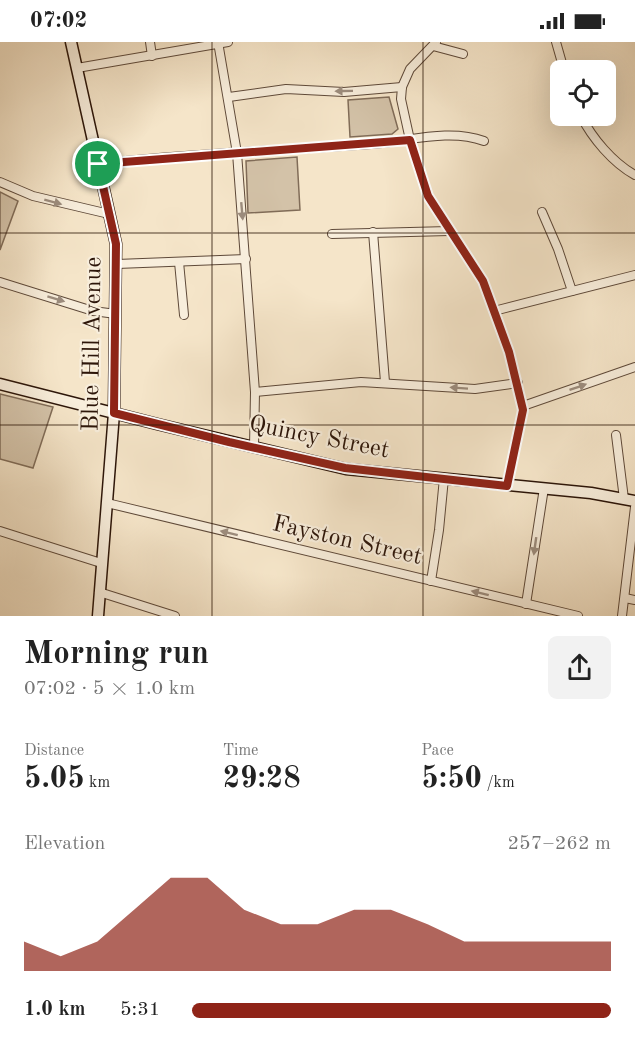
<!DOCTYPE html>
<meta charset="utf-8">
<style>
:root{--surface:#fff;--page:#f2f2f2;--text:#222;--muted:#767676;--accent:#8f2418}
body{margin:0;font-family:"Old Standard TT",serif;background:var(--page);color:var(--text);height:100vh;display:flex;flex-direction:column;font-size:22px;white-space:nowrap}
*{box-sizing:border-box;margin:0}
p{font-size:20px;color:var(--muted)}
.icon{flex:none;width:33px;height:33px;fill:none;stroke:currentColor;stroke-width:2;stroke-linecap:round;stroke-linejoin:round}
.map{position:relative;height:574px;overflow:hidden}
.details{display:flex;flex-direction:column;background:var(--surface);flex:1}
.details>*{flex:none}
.controls{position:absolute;left:550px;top:18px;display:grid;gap:12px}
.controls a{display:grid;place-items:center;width:66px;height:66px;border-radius:9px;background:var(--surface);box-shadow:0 6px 24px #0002;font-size:30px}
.pin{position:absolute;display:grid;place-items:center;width:51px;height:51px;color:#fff;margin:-26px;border:3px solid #fff;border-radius:50%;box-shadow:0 2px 6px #0007}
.round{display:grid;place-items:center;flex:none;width:63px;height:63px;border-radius:9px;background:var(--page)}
.head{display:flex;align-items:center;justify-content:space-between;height:102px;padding:0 24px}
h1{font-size:33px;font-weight:700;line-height:45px}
.figures{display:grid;grid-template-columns:repeat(3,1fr);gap:9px;height:102px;padding:6px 24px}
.figures div{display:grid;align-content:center}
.figures b{font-size:30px;font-weight:700}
.figures small{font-size:16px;font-weight:400}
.figures p{font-size:16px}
.chart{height:168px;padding:12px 24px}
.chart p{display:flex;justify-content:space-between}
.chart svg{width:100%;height:108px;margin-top:6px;fill:var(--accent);opacity:.7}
ul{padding:0 24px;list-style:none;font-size:20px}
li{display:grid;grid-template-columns:96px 72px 1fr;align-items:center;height:45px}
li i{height:15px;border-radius:8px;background:var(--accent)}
.status{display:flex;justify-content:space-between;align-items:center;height:42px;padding:0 30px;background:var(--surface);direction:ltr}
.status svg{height:16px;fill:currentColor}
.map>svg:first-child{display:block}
</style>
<div class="status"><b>07:02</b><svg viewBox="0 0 49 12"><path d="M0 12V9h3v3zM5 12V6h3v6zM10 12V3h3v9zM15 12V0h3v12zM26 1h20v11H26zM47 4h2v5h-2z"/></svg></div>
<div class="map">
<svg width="635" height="574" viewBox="0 0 635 574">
<rect width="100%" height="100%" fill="#f5e5c9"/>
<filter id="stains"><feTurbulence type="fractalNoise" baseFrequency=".00333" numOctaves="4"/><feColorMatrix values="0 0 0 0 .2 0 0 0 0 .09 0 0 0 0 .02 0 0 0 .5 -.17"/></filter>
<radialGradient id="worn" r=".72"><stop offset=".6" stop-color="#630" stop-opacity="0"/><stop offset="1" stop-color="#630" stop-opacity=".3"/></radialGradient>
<g fill="#d3c2a8" stroke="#806c58" stroke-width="1.5">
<path d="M389 55 398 87 392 92 350 95 348 58Z"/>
<path d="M297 115 300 168 248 171 246 119Z"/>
<path d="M0 150 18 159 0 208Z"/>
<path d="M0 352 53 365 33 426 0 417Z"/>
</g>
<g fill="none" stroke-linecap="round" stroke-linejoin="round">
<g stroke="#5e4939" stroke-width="10">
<g id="minor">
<path d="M150 0 152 14"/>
<path d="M218 0 237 111 255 350 254 405"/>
<path d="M436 0 410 27 402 45 401 57 410 98 428 154 483 239 509 310 523 368 507 444"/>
<path d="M556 0 564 28"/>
<path d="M433 4 463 12"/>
<path d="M77 26 228 0"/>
<path d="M229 55 286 47 344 50 402 45"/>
<path d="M581 74C592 96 613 121 635 133"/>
<path d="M98 122C188 111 280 109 371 102 407 100 448 86 484 99"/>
<path d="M0 140 33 154 109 172"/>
<path d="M542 170 558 207 572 249"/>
<path d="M373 190 385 340"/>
<path d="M332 192 449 189"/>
<path d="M179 220 184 273"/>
<path d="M117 222 246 217"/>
<path d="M0 240 93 269 116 272"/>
<path d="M494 269 635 233"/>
<path d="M255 350 361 340 475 347 518 341"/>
<path d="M523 364 635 325"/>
<path d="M616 393 624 457"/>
<path d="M107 461 578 574"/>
<path d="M0 489 101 521"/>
<path d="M431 539 439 488 444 436"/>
<path d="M99 550 175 574"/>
<path d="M625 556 635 558"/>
<path d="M526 562 544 446"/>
<path d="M622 574 635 465"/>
</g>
</g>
<g stroke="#2c1509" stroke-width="13">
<g id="secondary">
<path d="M71 0 116 202 114 371 98 574"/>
<path d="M0 342 157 382 346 427 591 451 635 459"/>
</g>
</g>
<use href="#minor" stroke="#f8eedc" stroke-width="8"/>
<use href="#secondary" stroke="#f8eedc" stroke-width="10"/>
</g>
<defs><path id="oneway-solid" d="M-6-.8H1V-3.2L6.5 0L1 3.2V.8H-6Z" transform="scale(1.5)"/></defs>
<g fill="#9c8c7d">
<use href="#oneway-solid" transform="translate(344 49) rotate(179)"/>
<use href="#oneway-solid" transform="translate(53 160) rotate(15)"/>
<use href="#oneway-solid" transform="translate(242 169) rotate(85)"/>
<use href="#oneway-solid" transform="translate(56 257) rotate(17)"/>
<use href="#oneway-solid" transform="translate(578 345) rotate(-19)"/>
<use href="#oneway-solid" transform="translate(459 346) rotate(-176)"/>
<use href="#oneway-solid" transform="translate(229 491) rotate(-166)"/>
<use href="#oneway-solid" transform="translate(535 504) rotate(98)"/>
<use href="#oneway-solid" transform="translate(480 551) rotate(-166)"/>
</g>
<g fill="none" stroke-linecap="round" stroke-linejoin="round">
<g stroke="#fff" stroke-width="12">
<path id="route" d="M410 98 428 154 483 239 509 310 523 368 507 444 345 426 229 400 114 371 116 202 98 122Z"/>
</g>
<use href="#route" stroke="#8f2418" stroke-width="8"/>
</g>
<path fill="none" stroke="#2c1509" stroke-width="1.5" stroke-opacity="0.55" d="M212 0V574M423 0V574M0 191H635M0 383H635"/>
<g text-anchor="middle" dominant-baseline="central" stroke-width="4.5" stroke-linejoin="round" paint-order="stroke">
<g font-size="24" fill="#2c1509" stroke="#f8eedc">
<text transform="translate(93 302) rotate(-89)">Blue Hill Avenue</text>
<text transform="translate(319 396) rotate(11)">Quincy Street</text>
<text transform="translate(347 499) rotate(13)">Fayston Street</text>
</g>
</g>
<rect width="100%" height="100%" filter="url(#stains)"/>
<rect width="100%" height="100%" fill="url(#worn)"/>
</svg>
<div class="controls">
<a><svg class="icon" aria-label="locate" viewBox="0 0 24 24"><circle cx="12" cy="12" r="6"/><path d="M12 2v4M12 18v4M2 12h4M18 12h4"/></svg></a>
</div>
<div class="pin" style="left:98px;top:122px;background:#1e9e55"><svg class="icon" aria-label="arrive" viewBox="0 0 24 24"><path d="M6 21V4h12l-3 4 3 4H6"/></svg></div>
</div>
<section class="details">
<div class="head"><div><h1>Morning run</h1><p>07:02 · 5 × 1.0 km</p></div><a class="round"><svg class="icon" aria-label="share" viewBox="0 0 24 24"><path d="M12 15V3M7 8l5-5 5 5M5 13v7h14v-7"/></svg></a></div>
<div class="figures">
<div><p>Distance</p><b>5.05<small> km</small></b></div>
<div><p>Time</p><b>29:28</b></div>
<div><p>Pace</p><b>5:50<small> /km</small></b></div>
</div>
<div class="chart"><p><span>Elevation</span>257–262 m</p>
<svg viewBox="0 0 160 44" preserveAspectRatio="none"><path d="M0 44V32L10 38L20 32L30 19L40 6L50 6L60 19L70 25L80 25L90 19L100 19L110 25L120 32L130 32L140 32L150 32L160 32V44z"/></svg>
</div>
<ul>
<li><b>1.0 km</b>5:31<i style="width:100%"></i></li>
</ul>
</section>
